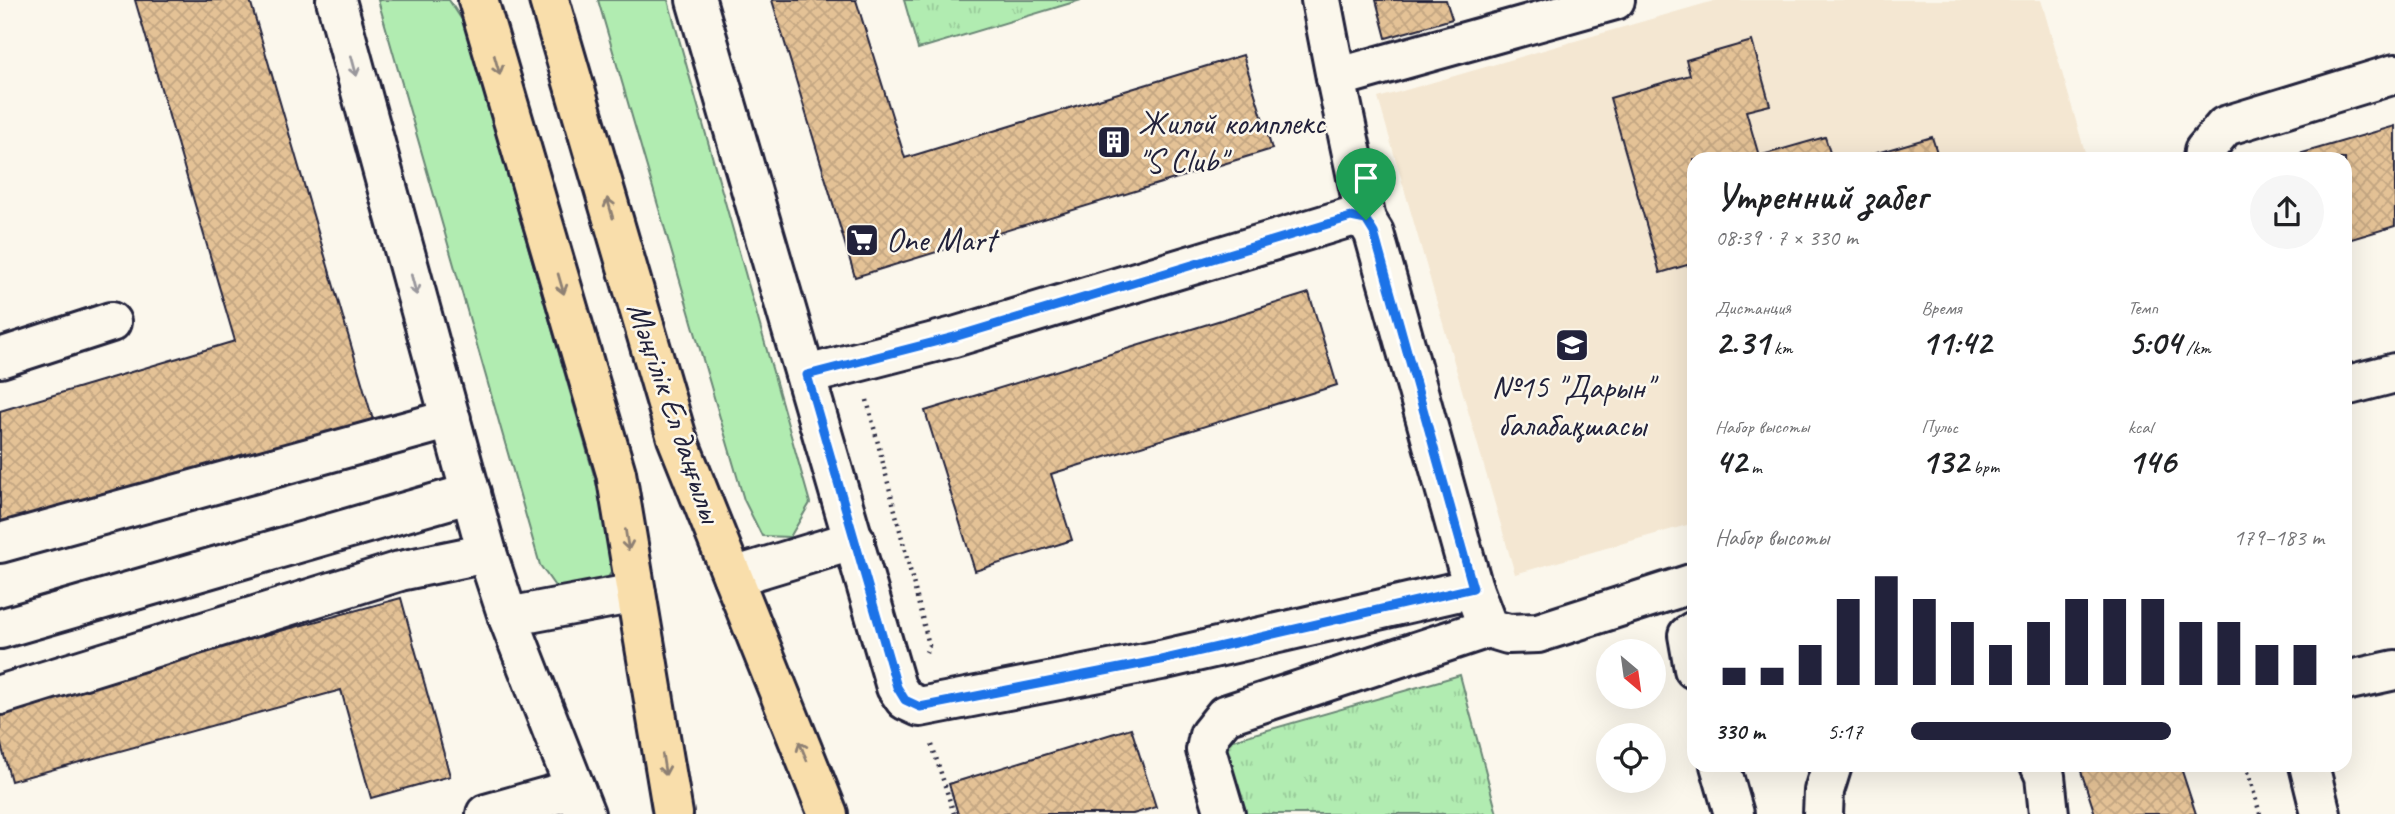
<!DOCTYPE html>
<html lang="ru">
<meta charset="utf-8">
<style>
:root{--surface:#fff;--page:#f6f6f6;--text:#202124;--muted:#757577;--accent:#22223b}
body{margin:0;font-family:Caveat,sans-serif;background:var(--page);color:var(--text);height:100vh;display:flex;flex-direction:column;font-size:26px;white-space:nowrap}
*{box-sizing:border-box;margin:0}
p{font-size:23px;color:var(--muted)}
.icon{flex:none;width:38px;height:38px;fill:none;stroke:currentColor;stroke-width:2;stroke-linecap:round;stroke-linejoin:round}
.map{position:relative;flex:1;overflow:hidden}
.side{position:absolute;left:1687px;top:152px;width:665px;height:620px;display:flex;flex-direction:column;background:var(--surface);border-radius:21px;box-shadow:0 7px 28px #0002}
.side>*{flex:none}
.needle{width:46px;rotate:151deg}
.controls{position:absolute;left:1596px;top:639px;display:grid;gap:14px}
.controls a{display:grid;place-items:center;width:70px;height:70px;border-radius:50%;background:var(--surface);box-shadow:0 7px 28px #0002;font-size:35px}
.pin{position:absolute;display:grid;place-items:center;width:60px;height:60px;color:#fff;margin:-72px -30px;border-radius:50% 50% 50% 0;rotate:-45deg;box-shadow:0 0 7px #0007}
.pin .icon{rotate:45deg}
.round{display:grid;place-items:center;flex:none;width:74px;height:74px;border-radius:37px;background:var(--page)}
.overview{display:flex;align-items:center;justify-content:space-between;height:119px;padding:0 28px}
h1{font-size:38px;font-weight:700;line-height:52px}
.figures{display:grid;grid-template-columns:repeat(3,1fr);gap:10px;height:119px;padding:7px 28px}
.figures div{display:grid;align-content:center}
.figures b{font-size:35px;font-weight:700}
.figures small{font-size:19px;font-weight:400}
.figures p{font-size:19px}
.chart{height:196px;padding:14px 28px}
.chart p{display:flex;justify-content:space-between}
.chart svg{width:100%;height:126px;margin-top:7px;stroke:var(--accent);stroke-width:6}
ul{padding:0 28px;list-style:none;font-size:23px}
li{display:grid;grid-template-columns:112px 84px 1fr;align-items:center;height:52px}
li i{height:18px;border-radius:9px;background:var(--accent)}
.map>svg:first-child{display:block}
</style>
<div class="map">
<svg width="2395" height="814" viewBox="0 0 2395 814">
<defs>
<pattern id="park-tufts" width="24" height="20" patternUnits="userSpaceOnUse" patternTransform="scale(1.75)"><rect width="24" height="20" fill="#b1ecb1"/><path d="M3 7l-1-3M5 7V3M7 7l1-3M15 17l-1-3M17 17v-4M19 17l1-3" fill="none" stroke="#98ca99"/></pattern>
<pattern id="building-cross-hatch" width="8" height="8" patternUnits="userSpaceOnUse" patternTransform="scale(1.75)"><rect width="8" height="8" fill="#e4c296"/><path d="M0 0l8 8M0 8l8-8" fill="none" stroke="#c3a682"/></pattern>
</defs>
<rect width="100%" height="100%" fill="#fbf7ec"/>
<filter id="ink" filterUnits="userSpaceOnUse"><feTurbulence type="fractalNoise" baseFrequency=".0143" numOctaves="2"/><feDisplacementMap in="SourceGraphic" scale="14" xChannelSelector="R" yChannelSelector="G"/><feConvolveMatrix kernelMatrix="1 2 1 2 8 2 1 2 1" color-interpolation-filters="sRGB"/></filter>
<g filter="url(#ink)">
<path fill="#f4e7d2" d="M1717 0H2041L2087 159H1694V523L1515 574 1378 98Z"/>
<g fill="#b1ecb1" stroke="#6a8776" stroke-width="2">
<path d="M378 0H449L464 23 614 545 615 566 604 584 559 592 540 565Z"/>
<path d="M598 0H668L810 503 790 537 762 536 744 500Z"/>
</g>
<g fill="url(#park-tufts)" stroke="#6a8776" stroke-width="2">
<path d="M904 0H1081L918 49Z"/>
<path d="M1460 675 1497 814H1241L1219 744Z"/>
</g>
<g fill="url(#building-cross-hatch)" stroke="#22223b" stroke-width="2">
<path d="M135 0H250L373 420 4 530 0 516V411L235 341Z"/>
<path d="M772 0H856L905 158 1243 55 1272 149 855 277Z"/>
<path d="M1376 0H1446L1452 19 1386 38Z"/>
<path d="M1752 41 1770 105 1746 111 1759 156 1825 137 1832 159H1694V263L1660 273 1610 98 1690 75 1686 60Z"/>
<path d="M2395 126V226L2345 241V159H2282Z"/>
<path d="M1932 137 1939 159H1863V157Z"/>
<path d="M1309 293 1337 385 1051 474 1072 540 975 571 925 411Z"/>
<path d="M401 598 450 776 371 798 341 690 11 781 0 741V708Z"/>
<path d="M1131 728 1156 807 1133 814H958L949 784Z"/>
<path d="M2079 765H2180L2196 814H2095Z"/>
</g>
<g fill="none" stroke-linecap="round" stroke-linejoin="round">
<g stroke="#22223b" stroke-width="44">
<g id="minor">
<path d="M336 0 487 553 508 617"/>
<path d="M696 0 896 687 905 700 920 707 1161 660 1473 588 1488 628 1508 634 1538 633 1694 583"/>
<path d="M1321 0 1336 78"/>
<path d="M2203 159 2204 151 2225 126 2395 74"/>
<path d="M1366 220 1336 78 1615 0"/>
<path d="M0 358 111 322"/>
<path d="M807 375 954 337 1351 217 1366 220 1374 233 1473 588"/>
<path d="M2345 386 2395 373"/>
<path d="M0 543 451 419"/>
<path d="M733 577 855 540"/>
<path d="M0 629 471 493"/>
<path d="M1694 631 1688 635 1694 669"/>
<path d="M2345 681 2395 670"/>
<path d="M0 695 400 571 487 553"/>
<path d="M1720 765 1734 814"/>
<path d="M2040 765 2045 776 2049 814"/>
<path d="M2309 765 2321 814"/>
<path d="M486 814 575 789"/>
<path d="M585 814 508 617 636 593"/>
<path d="M1225 814 1206 750 1209 735 1225 715 1488 628"/>
<path d="M1823 814 1824 791 1832 765"/>
</g>
</g>
<g stroke="#22223b" stroke-width="44">
<g id="major">
<path d="M478 0 616 473 673 814"/>
<path d="M549 0 677 438 828 814"/>
</g>
</g>
<g stroke="#22223b" stroke-width="4.5" stroke-dasharray="2 5" stroke-linecap="butt">
<path d="M867 400 929 645 926 652"/>
<path d="M932 745 954 814"/>
<path d="M2246 765 2260 814"/>
</g>
<use href="#minor" stroke="#fbf7ec" stroke-width="38"/>
<use href="#major" stroke="#f9deab" stroke-width="38"/>
</g>
<defs><path id="oneway-shaft" d="M-6 0H5M1.5-3L5.5 0L1.5 3" fill="none" stroke-width="1.6" stroke-linecap="round" stroke-linejoin="round" transform="scale(1.75)"/></defs>
<g stroke="#8e8073">
<use href="#oneway-shaft" transform="translate(497 65) rotate(74)"/>
<use href="#oneway-shaft" transform="translate(610 208) rotate(-106)"/>
<use href="#oneway-shaft" transform="translate(561 284) rotate(74)"/>
<use href="#oneway-shaft" transform="translate(627 540) rotate(81)"/>
<use href="#oneway-shaft" transform="translate(803 751) rotate(-112)"/>
<use href="#oneway-shaft" transform="translate(664 765) rotate(81)"/>
</g>
<g stroke="#99979c">
<use href="#oneway-shaft" transform="translate(354 66) rotate(75)"/>
<use href="#oneway-shaft" transform="translate(414 285) rotate(75)"/>
</g>
</g>
<g fill="none" stroke-linecap="round" stroke-linejoin="round" filter="url(#ink)">
<g stroke="#fff" stroke-width="14">
<path id="route" d="M1351 217 1366 220 1374 233 1473 588 1161 660 920 707 905 700 897 687 807 375 954 337Z"/>
</g>
<use href="#route" stroke="#1a73e8" stroke-width="9"/>
</g>
<defs>
<g id="building-square" transform="scale(1.75)"><rect x="-9" y="-9" width="18" height="18" rx="4" fill="#22223b" stroke="#fbf7ec"/><path d="M-4-6H4V6H1V3H-1V6H-4ZM-2.5-4.3h1.7v1.8h-1.7ZM.8-4.3h1.7v1.8H.8ZM-2.5-1h1.7V.8h-1.7ZM.8-1h1.7V.8H.8Z" fill="#fff"/></g>
<g id="supermarket-square" transform="scale(1.75)"><rect x="-9" y="-9" width="18" height="18" rx="4" fill="#22223b" stroke="#fbf7ec"/><path d="M-6-5.5h2.5l.6 2H6L4.5 2H-2.5L-4.4-4H-6ZM-1.5 3.2a1.3 1.3 0 1 0 .1 0ZM3 3.2a1.3 1.3 0 1 0 .1 0Z" fill="#fff"/></g>
<g id="school-square" transform="scale(1.75)"><rect x="-9" y="-9" width="18" height="18" rx="4" fill="#22223b" stroke="#fbf7ec"/><path d="M0-5L7-2L0 1L-7-2ZM-4 1L0 2.5L4 1V4Q0 6-4 4Z" fill="#fff"/></g>
</defs>
<g fill-rule="evenodd">
<use href="#building-square" x="1114" y="142"/>
<use href="#supermarket-square" x="862" y="240"/>
<use href="#school-square" x="1572" y="345"/>
</g>
<g text-anchor="middle" dominant-baseline="central" stroke-width="5" stroke-linejoin="round" paint-order="stroke">
<g font-size="33" fill="#22223b" stroke="#fbf7ec" text-anchor="start">
<text x="1138" y="123">Жилой комплекс<tspan x="1138" dy="38">"S Club"</tspan></text>
<text x="886" y="240">One Mart</text>
<text x="1572" y="387" text-anchor="middle">№15 "Дарын"<tspan x="1572" dy="38">балабақшасы</tspan></text>
</g>
<g font-size="33" fill="#22223b" stroke="#fbf7ec">
<text transform="translate(675 412) rotate(71)">Мәңгілік Ел даңғылы</text>
</g>
</g>
</svg>
<div class="controls">
<a><svg class="needle" viewBox="-14 -14 28 28"><path d="M0-13l5 13h-10z" fill="#e53935"/><path d="M0 13l5-13h-10z" fill="#757577"/></svg></a>
<a><svg class="icon" aria-label="locate" viewBox="0 0 24 24"><circle cx="12" cy="12" r="6"/><path d="M12 2v4M12 18v4M2 12h4M18 12h4"/></svg></a>
</div>
<div class="pin" style="left:1366px;top:220px;background:#1e9e55"><svg class="icon" aria-label="arrive" viewBox="0 0 24 24"><path d="M6 21V4h12l-3 4 3 4H6"/></svg></div>
<section class="side">
<div class="overview"><div><h1>Утренний забег</h1><p>08:39 · 7 × 330 m</p></div><a class="round"><svg class="icon" aria-label="share" viewBox="0 0 24 24"><path d="M12 15V3M7 8l5-5 5 5M5 13v7h14v-7"/></svg></a></div>
<div class="figures">
<div><p>Дистанция</p><b>2.31<small> km</small></b></div>
<div><p>Время</p><b>11:42</b></div>
<div><p>Темп</p><b>5:04<small> /km</small></b></div>
</div>
<div class="figures">
<div><p>Набор высоты</p><b>42<small> m</small></b></div>
<div><p>Пульс</p><b>132<small> bpm</small></b></div>
<div><p>kcal</p><b>146</b></div>
</div>
<div class="chart"><p><span>Набор высоты</span>179–183 m</p>
<svg viewBox="0 0 160 44" preserveAspectRatio="none"><path d="M5 44V38M15 44V38M25 44V30M35 44V14M45 44V6M55 44V14M65 44V22M75 44V30M85 44V22M95 44V14M105 44V14M115 44V14M125 44V22M135 44V22M145 44V30M155 44V30"/></svg>
</div>
<ul>
<li><b>330 m</b>5:17<i style="width:63%"></i></li>
</ul>
</section>
</div>
